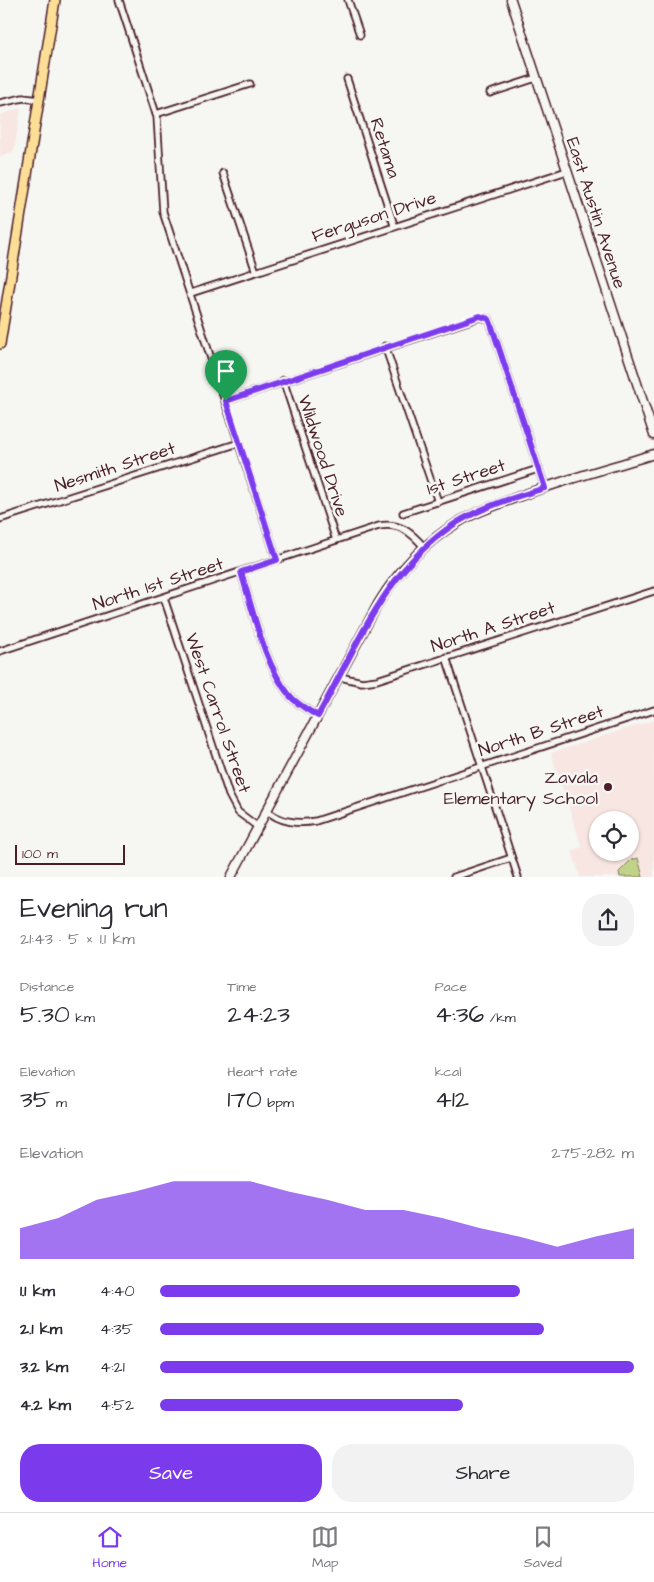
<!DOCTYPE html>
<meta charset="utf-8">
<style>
:root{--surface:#fff;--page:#f2f2f3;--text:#2b2b33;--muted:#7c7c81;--line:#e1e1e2;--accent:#7c3aed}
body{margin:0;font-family:"Architects Daughter",sans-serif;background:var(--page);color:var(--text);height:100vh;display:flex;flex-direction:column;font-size:19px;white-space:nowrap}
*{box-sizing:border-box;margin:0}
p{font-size:16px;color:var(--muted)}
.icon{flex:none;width:28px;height:28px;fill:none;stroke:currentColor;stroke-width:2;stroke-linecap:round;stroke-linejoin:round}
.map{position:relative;height:877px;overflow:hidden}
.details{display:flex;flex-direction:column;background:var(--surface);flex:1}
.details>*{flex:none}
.buttons{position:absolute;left:589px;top:811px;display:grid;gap:10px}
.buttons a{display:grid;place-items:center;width:50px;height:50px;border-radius:50%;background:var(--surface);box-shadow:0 1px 4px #0004;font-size:25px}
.scale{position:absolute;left:15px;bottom:12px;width:110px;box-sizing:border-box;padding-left:5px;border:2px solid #4a1f2b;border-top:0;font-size:14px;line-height:18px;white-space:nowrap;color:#4a1f2b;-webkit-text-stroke:4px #f6f6f2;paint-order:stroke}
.pin{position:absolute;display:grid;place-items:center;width:42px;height:42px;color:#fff;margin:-51px -21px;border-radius:50% 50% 50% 0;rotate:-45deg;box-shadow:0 0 5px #0007}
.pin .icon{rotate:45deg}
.round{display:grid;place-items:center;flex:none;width:52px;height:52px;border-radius:20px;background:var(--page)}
.head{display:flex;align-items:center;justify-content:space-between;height:85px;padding:0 20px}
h1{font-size:28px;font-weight:600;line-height:38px}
.stats{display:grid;grid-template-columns:repeat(3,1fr);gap:8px;height:85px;padding:5px 20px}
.stats div{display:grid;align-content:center}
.stats b{font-size:25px;font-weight:600}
.stats small{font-size:14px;font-weight:400}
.stats p{font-size:14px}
.chart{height:140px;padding:10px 20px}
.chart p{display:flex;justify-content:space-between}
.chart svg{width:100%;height:90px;margin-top:5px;fill:var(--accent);opacity:.7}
.action{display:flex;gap:10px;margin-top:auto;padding:10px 20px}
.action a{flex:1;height:58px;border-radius:20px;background:var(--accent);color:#fff;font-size:20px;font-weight:600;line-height:58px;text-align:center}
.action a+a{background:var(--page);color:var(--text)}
ul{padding:0 20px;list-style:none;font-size:16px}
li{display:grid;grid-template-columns:80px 60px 1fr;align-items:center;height:38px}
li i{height:12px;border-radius:6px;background:var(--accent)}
.dock{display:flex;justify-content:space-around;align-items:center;height:70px;border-top:1px solid var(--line);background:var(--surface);font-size:14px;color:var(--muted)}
.dock a{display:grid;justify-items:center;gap:2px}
.dock .current{color:var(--accent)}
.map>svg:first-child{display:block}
</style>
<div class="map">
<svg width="654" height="877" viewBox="0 0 654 877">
<rect width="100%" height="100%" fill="#f6f6f2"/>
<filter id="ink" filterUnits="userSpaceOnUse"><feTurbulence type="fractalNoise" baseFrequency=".02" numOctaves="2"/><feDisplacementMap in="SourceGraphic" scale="10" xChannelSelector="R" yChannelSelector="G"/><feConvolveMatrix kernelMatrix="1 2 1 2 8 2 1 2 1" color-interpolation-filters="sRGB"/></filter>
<g filter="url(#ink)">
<g fill="#f8e6e2" fill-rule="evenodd">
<path d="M21 108 14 151 0 156V115Z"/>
<path d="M654 720V877H580L572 851 582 847 551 753ZM598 820H630V852H598Z"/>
</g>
<path fill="#c0d388" stroke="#85795a" d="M638 858 643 877H620L619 872 631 860Z"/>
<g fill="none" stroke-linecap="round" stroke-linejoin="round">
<g stroke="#4a1f2b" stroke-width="9">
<g id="minor">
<path d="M119 0 157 117 163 212 277 560"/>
<path d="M348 0 360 35"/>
<path d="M347 79 394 225"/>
<path d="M490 93 536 78"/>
<path d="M0 103 23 98 40 100"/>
<path d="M156 114 250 84"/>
<path d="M223 173 256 272"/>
<path d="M191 293 567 171"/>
<path d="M385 346 438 502"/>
<path d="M283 380 336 540"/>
<path d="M226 401 480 317 489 319 491 324 545 488"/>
<path d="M403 513 538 469"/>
<path d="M0 519 239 443"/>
<path d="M241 572C253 610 264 665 290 696 298 705 308 710 318 716"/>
<path d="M164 598 229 795 238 812 258 827"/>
<path d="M0 651 379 526C399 522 411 532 424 547"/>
<path d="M446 657 518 877"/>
<path d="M340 677 362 682 377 680 654 591"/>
<path d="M267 810C279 823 300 824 316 821L654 710"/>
<path d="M454 877 511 858"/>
</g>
</g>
<g stroke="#4a1f2b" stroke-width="11">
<g id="tertiary">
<path d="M511 0 654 435"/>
<path d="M231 877 378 604C398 571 424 543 457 523 471 514 487 509 502 503 551 483 603 470 654 454"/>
</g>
</g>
<g stroke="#4a1f2b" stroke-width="12">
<path id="primary" d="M0 344 55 0"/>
</g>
<use href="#minor" stroke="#f6f6f2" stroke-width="5.5"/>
<use href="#tertiary" stroke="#f6f6f2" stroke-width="8"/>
<use href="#primary" stroke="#fcde96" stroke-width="9"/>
</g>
</g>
<g fill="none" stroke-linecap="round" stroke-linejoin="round" filter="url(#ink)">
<g stroke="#fff" stroke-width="10">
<path id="route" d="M480 316 489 319 491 324 545 488C515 497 482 507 456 523 385 569 358 645 318 716 308 710 298 705 290 696 264 665 253 610 241 572L277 560 226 401Z"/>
</g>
<use href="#route" stroke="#7c3aed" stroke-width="6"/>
</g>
<circle fill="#4a1f2b" stroke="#f6f6f2" stroke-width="2" cx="608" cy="787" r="5"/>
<g text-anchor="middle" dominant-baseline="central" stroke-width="5" stroke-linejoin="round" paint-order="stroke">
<g font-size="18" fill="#4a1f2b" stroke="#f6f6f2">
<text transform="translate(385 148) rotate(72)">Retama</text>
<text transform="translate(596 213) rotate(72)">East Austin Avenue</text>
<text transform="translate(374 217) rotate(-18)">Ferguson Drive</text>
<text transform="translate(323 456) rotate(72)">Wildwood Drive</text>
<text transform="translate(115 467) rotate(-18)">Nesmith Street</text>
<text transform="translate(466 477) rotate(-18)">1st Street</text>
<text transform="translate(158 584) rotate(-18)">North 1st Street</text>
<text transform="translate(493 627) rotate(-18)">North A Street</text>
<text transform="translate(218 713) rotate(71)">West Carrol Street</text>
<text transform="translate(541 731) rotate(-18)">North B Street</text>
</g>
<g font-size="18" fill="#4a1f2b" stroke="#f6f6f2" text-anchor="end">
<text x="598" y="777">Zavala<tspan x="598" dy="21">Elementary School</tspan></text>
</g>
</g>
</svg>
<div class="buttons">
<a><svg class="icon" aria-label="locate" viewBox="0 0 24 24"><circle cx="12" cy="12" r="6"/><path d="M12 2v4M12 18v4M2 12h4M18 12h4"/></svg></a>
</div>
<div class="scale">100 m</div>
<div class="pin" style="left:226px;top:401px;background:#1e9e55"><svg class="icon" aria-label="arrive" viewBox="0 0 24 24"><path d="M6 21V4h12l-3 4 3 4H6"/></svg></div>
</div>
<section class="details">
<div class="head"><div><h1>Evening run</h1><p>21:43 · 5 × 1.1 km</p></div><a class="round"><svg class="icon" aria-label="share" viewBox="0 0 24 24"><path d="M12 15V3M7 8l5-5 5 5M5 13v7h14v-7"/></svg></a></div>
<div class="stats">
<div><p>Distance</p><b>5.30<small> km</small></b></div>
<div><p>Time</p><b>24:23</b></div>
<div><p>Pace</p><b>4:36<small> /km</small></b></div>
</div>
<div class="stats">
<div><p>Elevation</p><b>35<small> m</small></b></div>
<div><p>Heart rate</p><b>170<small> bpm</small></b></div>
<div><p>kcal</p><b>412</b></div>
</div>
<div class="chart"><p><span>Elevation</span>275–282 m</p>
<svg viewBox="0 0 160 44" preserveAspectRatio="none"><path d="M0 44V29L10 24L20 15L30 11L40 6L50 6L60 6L70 11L80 15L90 20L100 20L110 24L120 29L130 33L140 38L150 33L160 29V44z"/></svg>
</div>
<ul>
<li><b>1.1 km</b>4:40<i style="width:76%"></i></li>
<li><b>2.1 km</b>4:35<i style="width:81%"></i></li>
<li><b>3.2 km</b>4:21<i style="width:100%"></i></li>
<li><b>4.2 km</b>4:52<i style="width:64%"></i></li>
</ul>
<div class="action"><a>Save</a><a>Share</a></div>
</section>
<nav class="dock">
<a class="current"><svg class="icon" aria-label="home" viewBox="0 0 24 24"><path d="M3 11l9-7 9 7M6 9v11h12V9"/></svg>Home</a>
<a><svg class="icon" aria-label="map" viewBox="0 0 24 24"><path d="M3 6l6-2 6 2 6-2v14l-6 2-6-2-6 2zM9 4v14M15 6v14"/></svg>Map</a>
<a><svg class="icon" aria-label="saved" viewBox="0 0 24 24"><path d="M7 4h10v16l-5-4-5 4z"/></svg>Saved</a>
</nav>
